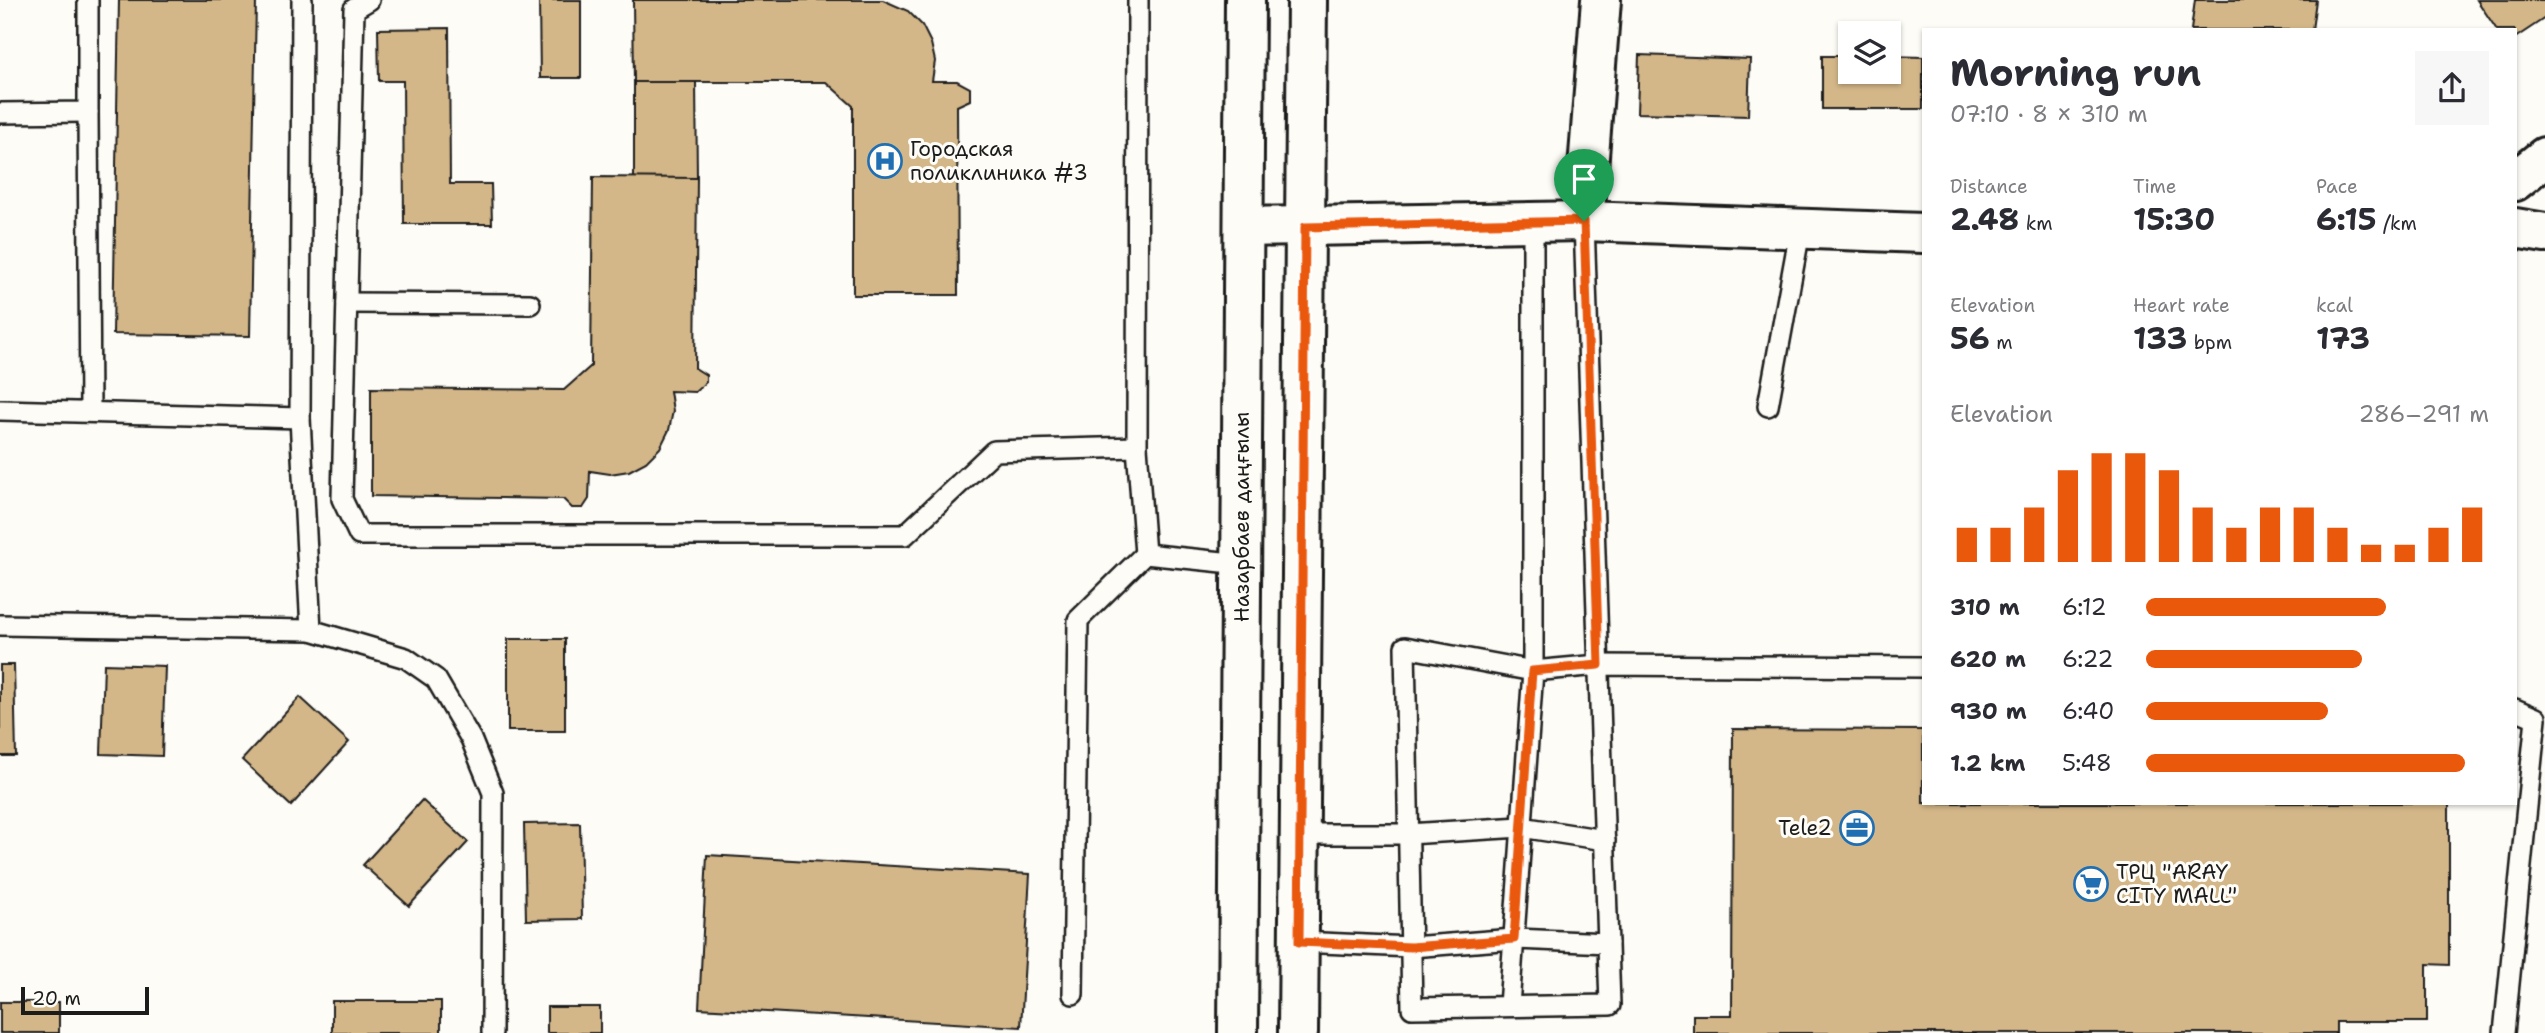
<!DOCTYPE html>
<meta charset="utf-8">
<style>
:root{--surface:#fff;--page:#f7f7f7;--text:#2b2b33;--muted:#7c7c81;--accent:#ea580c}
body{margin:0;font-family:"Shantell Sans",sans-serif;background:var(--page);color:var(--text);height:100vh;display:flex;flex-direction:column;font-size:26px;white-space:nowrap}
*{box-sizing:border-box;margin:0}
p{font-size:23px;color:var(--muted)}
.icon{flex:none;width:38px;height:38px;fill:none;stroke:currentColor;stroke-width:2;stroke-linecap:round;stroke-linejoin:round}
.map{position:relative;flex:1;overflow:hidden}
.details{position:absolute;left:1922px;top:28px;width:595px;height:777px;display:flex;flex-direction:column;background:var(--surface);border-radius:0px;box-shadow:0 2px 5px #0004}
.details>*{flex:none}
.tools{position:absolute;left:1838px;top:21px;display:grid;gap:14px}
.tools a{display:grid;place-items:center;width:63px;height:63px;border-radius:0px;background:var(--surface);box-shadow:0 2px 5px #0004;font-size:35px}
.scale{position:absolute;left:21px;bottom:18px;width:128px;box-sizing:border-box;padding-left:7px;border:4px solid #1c1c1c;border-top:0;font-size:19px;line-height:24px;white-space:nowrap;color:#1c1c1c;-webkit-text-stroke:5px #fdfcf7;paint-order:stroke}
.pin{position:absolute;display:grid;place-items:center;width:60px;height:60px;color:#fff;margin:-72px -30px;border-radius:50% 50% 50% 0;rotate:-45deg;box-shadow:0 0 7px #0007}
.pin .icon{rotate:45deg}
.round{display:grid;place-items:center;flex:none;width:74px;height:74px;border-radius:0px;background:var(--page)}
.head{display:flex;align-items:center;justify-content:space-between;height:119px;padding:0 28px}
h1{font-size:38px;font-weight:700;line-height:52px}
.figures{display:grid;grid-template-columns:repeat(3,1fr);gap:10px;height:119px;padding:7px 28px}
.figures div{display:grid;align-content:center}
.figures b{font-size:30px;font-weight:700}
.figures small{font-size:19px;font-weight:400}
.figures p{font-size:19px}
.chart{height:196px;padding:14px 28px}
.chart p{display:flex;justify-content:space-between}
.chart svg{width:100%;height:126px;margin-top:7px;stroke:var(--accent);stroke-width:6}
ul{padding:0 28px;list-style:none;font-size:23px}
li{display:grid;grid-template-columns:112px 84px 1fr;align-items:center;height:52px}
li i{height:18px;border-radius:9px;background:var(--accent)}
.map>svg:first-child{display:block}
</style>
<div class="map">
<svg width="2545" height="1033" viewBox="0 0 2545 1033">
<rect width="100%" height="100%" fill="#fdfcf7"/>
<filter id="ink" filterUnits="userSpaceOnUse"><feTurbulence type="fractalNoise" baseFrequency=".0143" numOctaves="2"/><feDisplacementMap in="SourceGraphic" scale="14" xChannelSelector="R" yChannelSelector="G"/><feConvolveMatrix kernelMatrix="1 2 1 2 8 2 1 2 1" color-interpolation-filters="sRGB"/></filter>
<g filter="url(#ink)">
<g fill="#d4b789" stroke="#1c1c1c" stroke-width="2">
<path d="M119 0H256L250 336 113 334Z"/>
<path d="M539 0H581V78H540Z"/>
<path d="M633 0H883L908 11 922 25 931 43 935 61 932 81H957L970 88V100L957 106 958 295H853V106L826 82H634Z"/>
<path d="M2195 0H2316L2312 30H2191Z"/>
<path d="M2477 0H2545V18L2515 38V30H2497Z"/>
<path d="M449 28 450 184H491L492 224H404L403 81H379L378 29Z"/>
<path d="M1639 55 1750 59 1748 116 1637 113Z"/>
<path d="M1822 56H1850V72H1888V56L1923 57V109H1822Z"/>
<path d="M634 82H696L697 178H634Z"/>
<path d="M593 177 697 178 695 368 706 375V382L695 392 670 391 673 411 669 430 660 448 646 462 629 471 610 474 590 471 589 499 583 508H572L563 499 371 496V388L564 390 591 366Z"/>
<rect x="508" y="639" width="57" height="92"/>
<path d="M104 664 165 666 162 756 101 754Z"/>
<path d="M0 665H14L16 756H0Z"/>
<path d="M300 697 349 742 291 806 242 760Z"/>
<path d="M1733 729 1923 730V803H2449V965L2427 964V1022H2336V1033H1693V1015H1732Z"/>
<path d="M422 800 468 842 409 906 363 865Z"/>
<path d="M580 823 582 919 526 920 524 824Z"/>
<path d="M707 855 1030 874 1021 1027 699 1008Z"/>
<rect x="332" y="1001" width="109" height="32"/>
<rect x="0" y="1002" width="59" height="31"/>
<rect x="547" y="1007" width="53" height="26"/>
</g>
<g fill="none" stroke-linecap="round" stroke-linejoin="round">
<g stroke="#1c1c1c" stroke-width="24">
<g id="lane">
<path d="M302 0 300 418 311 630"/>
<path d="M369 0 354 9 342 499 359 535H905L994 451 1137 447"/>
<path d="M1138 0 1137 447 1145 554"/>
<path d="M88 112 90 412"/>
<path d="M0 113 88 112V0"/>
<path d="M1533 222V671L1405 647 1412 1008 1610 1005 1584 221"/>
<path d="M347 303 530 304"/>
<path d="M1768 406 1800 231"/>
<path d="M0 410 300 418"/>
<path d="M0 625 311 630 406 658 436 679 471 739 493 793 492 1033"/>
<path d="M1300 834H1408L1521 827 1605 840"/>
<path d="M1299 942 1411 947 1514 939 1608 943"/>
<path d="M1073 994 1078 620 1145 554 1242 564"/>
<path d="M1509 1006 1533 671 1599 665 1923 667"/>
<path d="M2504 1033 2536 718 2515 709"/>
</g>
</g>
<g stroke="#1c1c1c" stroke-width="44">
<g id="street">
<path d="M2515 181 2545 157"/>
<path d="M1584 221 1601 0"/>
</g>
</g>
<g stroke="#1c1c1c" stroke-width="44">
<g id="secondary">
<path d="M1244 227 1584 221 1923 233"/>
<path d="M2515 228 2545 233"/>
<path d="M1238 1033 1245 0"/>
<path d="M1298 1033 1307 0"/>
</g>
</g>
<use href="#lane" stroke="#fdfcf7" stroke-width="19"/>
<use href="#street" stroke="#fdfcf7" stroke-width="38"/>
<use href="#secondary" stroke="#fdfcf7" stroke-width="38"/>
</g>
</g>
<g fill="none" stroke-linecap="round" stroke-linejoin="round" filter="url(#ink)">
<g stroke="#fff" stroke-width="14">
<path id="route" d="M1584 221 1599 665 1532 671 1514 939 1411 947 1299 942 1305 227Z"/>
</g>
<use href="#route" stroke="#ea580c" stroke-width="9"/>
</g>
<defs>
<g id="hospital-ring" transform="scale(1.75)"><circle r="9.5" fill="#fdfcf7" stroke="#1f6fb2" stroke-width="1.5"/><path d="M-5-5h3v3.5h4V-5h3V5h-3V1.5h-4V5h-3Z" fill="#1f6fb2"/></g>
<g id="office-ring" transform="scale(1.75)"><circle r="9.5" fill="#fdfcf7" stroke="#1f6fb2" stroke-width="1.5"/><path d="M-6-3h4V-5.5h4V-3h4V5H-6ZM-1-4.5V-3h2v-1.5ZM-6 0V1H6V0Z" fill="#1f6fb2"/></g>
<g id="supermarket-ring" transform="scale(1.75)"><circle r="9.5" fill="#fdfcf7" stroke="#1f6fb2" stroke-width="1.5"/><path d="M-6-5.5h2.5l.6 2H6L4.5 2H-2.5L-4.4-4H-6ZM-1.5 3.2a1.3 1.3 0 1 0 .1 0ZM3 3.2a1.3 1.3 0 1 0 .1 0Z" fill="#1f6fb2"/></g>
</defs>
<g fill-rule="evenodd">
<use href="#hospital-ring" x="885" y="161"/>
<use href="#office-ring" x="1857" y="828"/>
<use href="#supermarket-ring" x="2091" y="884"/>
</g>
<g text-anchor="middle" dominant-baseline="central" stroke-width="6" stroke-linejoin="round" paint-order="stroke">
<g font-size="21" fill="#1c1c1c" stroke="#fdfcf7" text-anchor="start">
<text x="910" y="149">Городская<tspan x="910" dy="24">поликлиника #3</tspan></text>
<text x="1832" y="828" text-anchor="end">Tele2</text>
<text x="2116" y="872">ТРЦ "ARAY<tspan x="2116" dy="24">CITY MALL"</tspan></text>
</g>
<g font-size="21" fill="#1c1c1c" stroke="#fdfcf7">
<text transform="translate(1242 517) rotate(-90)">Назарбаев даңғылы</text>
</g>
</g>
</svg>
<div class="tools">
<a><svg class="icon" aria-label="layers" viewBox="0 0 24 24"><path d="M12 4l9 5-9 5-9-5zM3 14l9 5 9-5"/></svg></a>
</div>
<div class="scale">20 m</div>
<div class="pin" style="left:1584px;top:221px;background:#1e9e55"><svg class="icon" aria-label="arrive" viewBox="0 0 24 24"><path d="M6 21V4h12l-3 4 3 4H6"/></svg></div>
<section class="details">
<div class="head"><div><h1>Morning run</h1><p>07:10 · 8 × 310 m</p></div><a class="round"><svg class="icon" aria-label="share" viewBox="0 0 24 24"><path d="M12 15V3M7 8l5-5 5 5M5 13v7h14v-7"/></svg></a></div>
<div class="figures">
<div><p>Distance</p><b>2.48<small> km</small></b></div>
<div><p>Time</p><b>15:30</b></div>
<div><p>Pace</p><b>6:15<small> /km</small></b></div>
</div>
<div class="figures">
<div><p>Elevation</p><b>56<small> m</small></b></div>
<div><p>Heart rate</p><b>133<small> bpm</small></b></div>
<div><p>kcal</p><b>173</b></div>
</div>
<div class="chart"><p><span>Elevation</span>286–291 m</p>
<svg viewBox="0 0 160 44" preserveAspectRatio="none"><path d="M5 44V32M15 44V32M25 44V25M35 44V12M45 44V6M55 44V6M65 44V12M75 44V25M85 44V32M95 44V25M105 44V25M115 44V32M125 44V38M135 44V38M145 44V32M155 44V25"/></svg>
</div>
<ul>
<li><b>310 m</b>6:12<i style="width:70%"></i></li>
<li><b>620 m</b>6:22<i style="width:63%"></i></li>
<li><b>930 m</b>6:40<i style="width:53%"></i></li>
<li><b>1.2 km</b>5:48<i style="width:93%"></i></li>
</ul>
</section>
</div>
